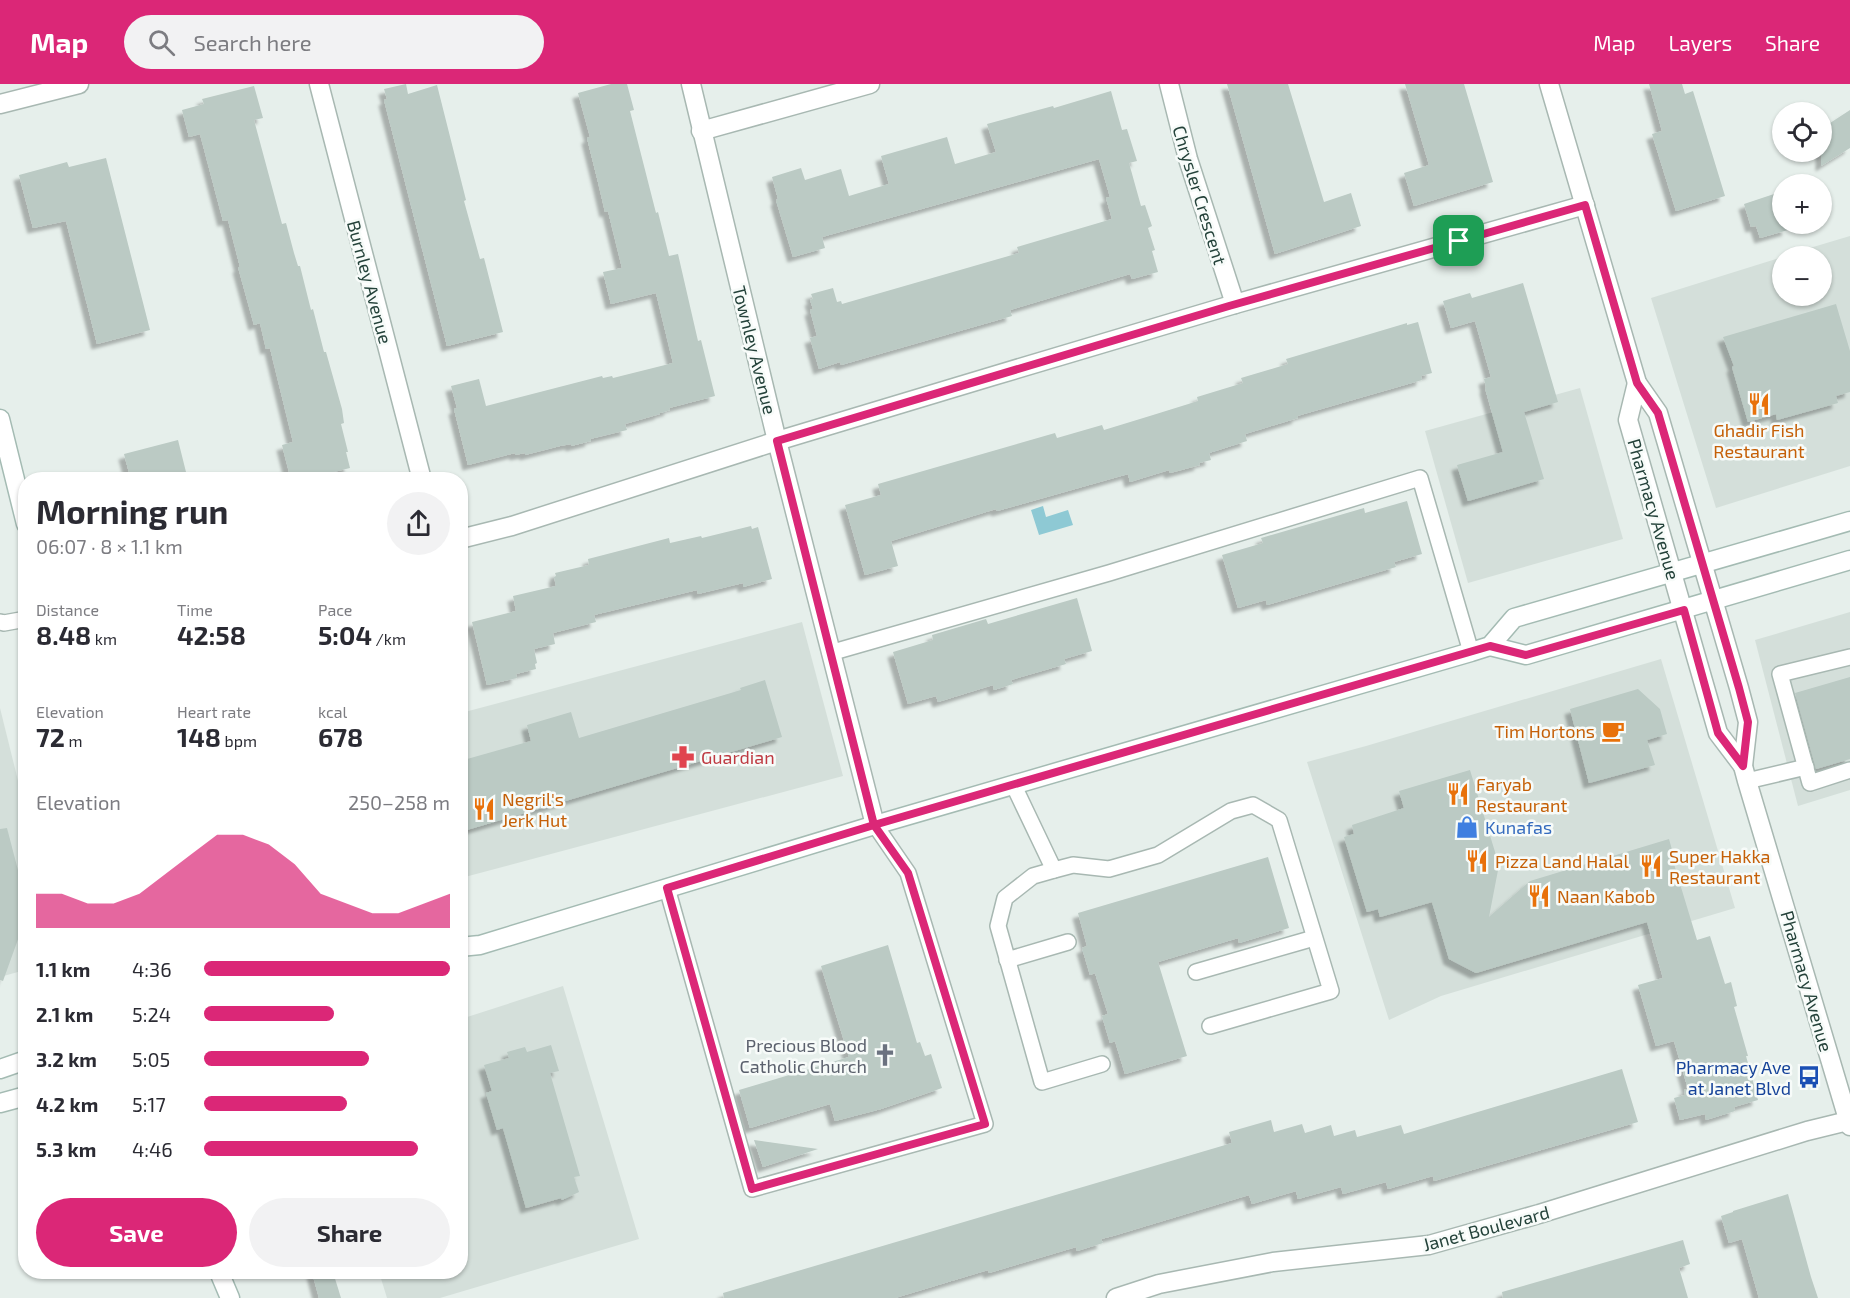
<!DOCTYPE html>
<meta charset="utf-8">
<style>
:root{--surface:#fff;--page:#f2f2f3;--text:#2b2b33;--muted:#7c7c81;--accent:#db2777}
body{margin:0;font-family:"Exo 2",sans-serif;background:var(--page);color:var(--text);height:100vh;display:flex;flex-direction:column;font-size:22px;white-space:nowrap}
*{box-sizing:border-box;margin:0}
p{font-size:20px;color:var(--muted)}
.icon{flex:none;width:33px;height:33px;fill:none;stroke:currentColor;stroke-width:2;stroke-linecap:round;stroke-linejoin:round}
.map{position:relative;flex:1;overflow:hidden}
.panel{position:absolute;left:18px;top:388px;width:450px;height:807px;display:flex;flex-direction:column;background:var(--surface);border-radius:24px;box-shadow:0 2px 4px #0004}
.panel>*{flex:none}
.fabs{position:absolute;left:1772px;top:18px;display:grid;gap:12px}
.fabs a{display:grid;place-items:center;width:60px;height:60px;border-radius:50%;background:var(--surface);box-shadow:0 2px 4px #0004;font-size:30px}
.pin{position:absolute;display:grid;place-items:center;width:51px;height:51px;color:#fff;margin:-26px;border-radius:12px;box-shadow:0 3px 9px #0006}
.round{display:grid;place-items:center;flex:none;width:63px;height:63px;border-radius:32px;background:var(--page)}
.headline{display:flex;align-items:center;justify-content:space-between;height:102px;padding:0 18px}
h1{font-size:33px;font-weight:700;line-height:45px}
.metrics{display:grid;grid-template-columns:repeat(3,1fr);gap:9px;height:102px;padding:6px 18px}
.metrics div{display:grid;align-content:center}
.metrics b{font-size:26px;font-weight:700}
.metrics small{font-size:16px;font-weight:400}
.metrics p{font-size:16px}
.chart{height:168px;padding:12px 18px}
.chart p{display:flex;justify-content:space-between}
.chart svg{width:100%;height:108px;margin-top:6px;fill:var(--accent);opacity:.7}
.button{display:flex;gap:12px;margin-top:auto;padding:12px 18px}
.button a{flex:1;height:69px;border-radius:36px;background:var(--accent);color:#fff;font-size:24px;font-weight:700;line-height:69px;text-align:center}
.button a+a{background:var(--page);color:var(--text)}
ul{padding:0 18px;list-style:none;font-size:20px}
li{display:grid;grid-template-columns:96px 72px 1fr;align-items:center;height:45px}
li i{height:15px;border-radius:8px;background:var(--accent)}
header{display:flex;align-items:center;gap:36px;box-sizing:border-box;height:84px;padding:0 30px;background:var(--accent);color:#fff}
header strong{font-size:28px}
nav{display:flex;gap:33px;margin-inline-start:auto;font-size:21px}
.search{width:420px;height:54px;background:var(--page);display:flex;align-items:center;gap:15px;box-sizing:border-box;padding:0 21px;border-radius:33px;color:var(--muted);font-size:22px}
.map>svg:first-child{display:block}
</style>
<header>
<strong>Map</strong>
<div class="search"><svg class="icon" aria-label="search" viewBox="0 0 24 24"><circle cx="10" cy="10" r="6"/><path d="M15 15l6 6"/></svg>Search here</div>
<nav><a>Map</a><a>Layers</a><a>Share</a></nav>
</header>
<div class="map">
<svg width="1850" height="1214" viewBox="0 0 1850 1214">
<defs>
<filter id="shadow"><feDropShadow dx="-5.5" dy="5.5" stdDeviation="1.5" flood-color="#0004"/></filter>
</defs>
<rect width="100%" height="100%" fill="#e6efeb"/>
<g fill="#d4dfda">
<path d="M1850 152V382L1716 424 1651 214 1782 173V212H1821V172H1783Z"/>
<path d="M1580 304 1623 455 1468 499 1425 347Z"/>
<path d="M1850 528V706L1798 722 1755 556Z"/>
<path d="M802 538 843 692 461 794V629Z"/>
<path d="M1661 575 1735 824 1441 912 1389 936 1307 678 1366 662Z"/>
<path d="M0 624 26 729 25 886 0 893Z"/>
<path d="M563 902 639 1155 440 1214H387L379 1188H460L461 935Z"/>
</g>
<path fill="#8ec9d4" d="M1043 422 1046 433 1068 426 1073 441 1039 451 1031 426Z"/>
<g fill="#bbcac4" filter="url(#shadow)">
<path d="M406 0 408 10 437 1 466 116 464 117 480 175 484 174 503 248 447 262 384 16 387 15 384 5Z"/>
<path d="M611 0H627L634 26 630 27 656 129 658 128 669 172 678 170 698 257 701 256 715 312 669 324 670 326 660 329V330L625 340 627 346 590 355 591 357 571 362V360L560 362 525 371V369L515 371V369L468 381 454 325 457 324 451 302 479 295 486 322 602 292 603 294 612 292 613 294 673 279 656 209 611 220 603 188 622 184 608 127 605 128 598 98 587 54 590 53 578 9Z"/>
<path d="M1227 0H1288L1324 118 1351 109 1361 142 1275 170Z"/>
<path d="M1405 0H1464L1493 98 1414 122 1404 89 1429 81Z"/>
<path d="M1649 0H1682L1685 10 1693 7 1725 112 1676 127 1652 50 1662 47Z"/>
<path d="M254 2 263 34 254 36 282 140 286 139 294 169 298 182H300L311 226 313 225 324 268H326L342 325 344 339 341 340 348 368H346L350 384 325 390 326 396H291L282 361 293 358 270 264 266 265 260 239 254 241 238 183H240L228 136 223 137 200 50 189 53 182 26 204 20 202 15Z"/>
<path d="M1111 7 1122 46 1127 45 1137 77 1129 79 1141 122 1145 121 1152 142 1148 144 1155 166 1152 167 1158 188 1132 195 1130 190 1010 226 1012 232 841 281 840 278 819 285 810 254 817 252 810 226 813 225 810 216 813 215 811 210 833 204 837 218 841 217 842 220 1019 169 1017 163 1112 135 1106 114 1110 113 1099 75 822 153 825 164 793 173 776 116 778 115 772 93 801 84 805 96 841 85 849 112 889 100 881 72 947 53 955 80 996 68 987 40 1053 22 1054 24Z"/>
<path d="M1850 26V64L1821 82V45Z"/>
<path d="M106 74 150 246 97 260 66 137 33 144 19 91 67 78 69 83Z"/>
<path d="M1777 109 1782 125V140H1786L1788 146 1760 154 1756 142 1751 143 1744 120Z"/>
<path d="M1523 199 1558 318 1524 328 1544 395 1468 417 1457 381 1503 368 1485 304 1486 303 1484 295 1491 293 1475 237 1451 244 1443 217 1470 209 1472 214Z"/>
<path d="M1836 220 1850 267V308L1836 312 1838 319 1777 336 1776 330 1748 338 1732 283 1734 282 1723 253Z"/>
<path d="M1418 238 1432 289 1421 292 1422 296 1297 332 1298 334 1245 350 1247 357 1209 369 1211 376 1199 379 1200 381 1170 389 1169 386 1130 398 1128 390 997 427 996 425 891 457 898 482 865 491 845 421 881 411 878 400 1055 349 1057 354 1102 341 1104 346 1153 331 1198 317 1197 313 1243 299 1241 294 1288 280 1286 275 1407 239V241Z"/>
<path d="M178 356 188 396H131L124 370Z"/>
<path d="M1407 417 1422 470 1394 478 1396 483 1267 521 1266 516 1238 524 1222 471 1263 459 1261 454 1364 424 1365 429Z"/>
<path d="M751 442 752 445 758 443 772 495 743 503V499L698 510 697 506 594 531 596 538 553 549 555 560 534 565 537 579 535 580 536 585 516 590 517 594 487 601 472 538 516 527 513 512 556 502 554 493 556 492 555 489 589 481 588 475 669 454 670 459 701 452 702 454Z"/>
<path d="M1077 514 1092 567 1064 575 1066 580 1011 596 1013 600 994 606 993 601 938 618 936 612 908 620 893 568 933 556 932 551 986 535 988 540Z"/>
<path d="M1850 593V675L1816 685 1795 609Z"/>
<path d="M765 596 782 653 460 748V677L531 657 527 641 571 628 579 654 741 606 740 604Z"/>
<path d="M1638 605 1660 625 1667 650 1647 656 1655 681 1589 699 1570 625Z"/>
<path d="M1470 686 1499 781 1489 833 1530 797 1669 755 1676 780H1674L1697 856 1710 852 1725 900 1731 898 1737 922 1734 923 1748 972H1746L1758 1016 1734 1023 1735 1027 1706 1036 1705 1030 1680 1036 1674 1014 1685 1011 1684 1006 1688 1005 1674 957 1656 962 1638 901 1663 894 1647 838 1476 889 1449 875 1432 818 1380 833 1378 825 1367 828 1344 753 1354 750 1352 741 1404 724 1399 707Z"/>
<path d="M7 744 26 817V833L3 897 0 896V745Z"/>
<path d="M1268 773 1289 844 1239 859 1238 854 1158 878 1187 972 1125 990 1115 957 1110 959 1102 932 1108 930 1095 889 1090 891 1082 864 1087 862 1078 829Z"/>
<path d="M888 861 917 959 920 958 925 972 931 970 942 1004 881 1025 835 1037 830 1020 750 1044 739 1006 849 973 821 882Z"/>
<path d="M551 961 559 987 550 989 580 1092 574 1093 579 1108 562 1116 561 1114 526 1124 503 1044 497 1046 486 1009 492 1007 484 981 509 974 507 968 525 963 527 968Z"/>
<path d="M1622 985 1638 1038 1434 1097 1433 1092 1388 1105 1386 1098 1343 1110 1341 1103 1298 1115 1296 1107 1252 1120 1249 1111 1113 1152 1101 1155 1103 1159 1077 1167 1076 1163 989 1189 988 1186 895 1214H724L723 1209 1232 1059 1229 1048 1271 1036 1274 1048 1302 1040 1305 1049 1331 1041 1334 1052 1355 1046 1357 1053 1401 1041 1404 1050Z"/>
<path d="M754 1056 818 1065 763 1083Z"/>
<path d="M1788 1110 1811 1193 1818 1214H1759L1742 1155 1729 1159 1721 1132 1733 1128V1127Z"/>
<path d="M1683 1156 1690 1180 1679 1184 1688 1214H1503L1502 1208Z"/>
<path d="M312 1188H333L341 1214H319Z"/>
</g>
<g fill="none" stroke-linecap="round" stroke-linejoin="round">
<g stroke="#a8b8b2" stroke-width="18">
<g id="service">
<path d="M0 538 4 539 26 535"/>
<path d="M830 569 1109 489 1420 394 1471 568"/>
<path d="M1850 573 1780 590 1810 699 1850 686"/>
<path d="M1747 697 1806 683"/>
<path d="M1013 700 1054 786"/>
<path d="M667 804 752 1105 985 1040 908 789 875 741"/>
<path d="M1007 876 1068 858"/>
<path d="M1196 888 1314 854"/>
<path d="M1102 980 1042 998 998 842 1005 814 1033 792 1054 786 1073 781 1109 785 1158 771 1231 727 1253 721 1279 736 1331 907 1210 942"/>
</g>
</g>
<g stroke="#a8b8b2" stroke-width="21">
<g id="minor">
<path d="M319 0 422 396"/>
<path d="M691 0 777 357 875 741"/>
<path d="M1169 0 1188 75 1235 220"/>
<path d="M0 20 79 0"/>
<path d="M701 47 870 0"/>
<path d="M460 455 512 442 777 357 993 292 1235 220 1585 121"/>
<path d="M1116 1214 1159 1200 1273 1178 1429 1161 1539 1130 1807 1047 1848 1037"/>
</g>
</g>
<g stroke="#a8b8b2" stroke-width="21">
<g id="tertiary">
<path d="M1549 0 1637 299 1658 329 1739 604 1748 638 1743 682 1747 697 1850 1042"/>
<path d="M1637 299 1628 336 1718 649 1743 682"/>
</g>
</g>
<g stroke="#a4bbb3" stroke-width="21">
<g id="secondary">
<path d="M0 335 26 440"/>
<path d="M1490 562 1526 571 1850 476"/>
<path d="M460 863 480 861 875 741 1471 568 1490 562 1514 534 1850 437"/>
<path d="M0 985 26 976"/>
<path d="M0 1019 26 1012"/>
<path d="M219 1188 230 1214"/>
</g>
</g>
<use href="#service" stroke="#fff" stroke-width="15"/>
<use href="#minor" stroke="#fff" stroke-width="18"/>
<use href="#tertiary" stroke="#fff" stroke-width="18"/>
<use href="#secondary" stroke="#fff" stroke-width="18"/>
</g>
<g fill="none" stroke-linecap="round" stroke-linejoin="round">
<g stroke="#fff" stroke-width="12">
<path id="route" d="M1459 157 1229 222 777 357 874 741 667 804 752 1105 985 1040 908 789 874 741 1490 562 1526 571 1684 526 1718 649 1743 682 1748 638 1739 604 1658 329 1637 299 1585 121 1459 157"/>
</g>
<use href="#route" stroke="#db2777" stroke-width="8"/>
</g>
<defs>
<g id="restaurant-bare" transform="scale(1.8)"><path d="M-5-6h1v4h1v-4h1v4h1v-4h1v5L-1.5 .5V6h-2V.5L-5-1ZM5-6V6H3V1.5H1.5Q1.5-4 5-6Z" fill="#e8710a" stroke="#f7fbf9" stroke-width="2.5" paint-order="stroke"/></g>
<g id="cafe-bare" transform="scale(1.8)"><path d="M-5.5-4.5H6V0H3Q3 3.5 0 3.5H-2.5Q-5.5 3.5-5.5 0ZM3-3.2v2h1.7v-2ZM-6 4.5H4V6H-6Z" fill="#e8710a" stroke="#f7fbf9" stroke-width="2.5" paint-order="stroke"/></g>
<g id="pharmacy-bare" transform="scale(1.8)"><path d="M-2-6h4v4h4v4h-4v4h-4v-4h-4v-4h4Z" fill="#e0444e" stroke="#f7fbf9" stroke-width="2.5" paint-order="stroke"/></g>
<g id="shop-bare" transform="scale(1.8)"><path d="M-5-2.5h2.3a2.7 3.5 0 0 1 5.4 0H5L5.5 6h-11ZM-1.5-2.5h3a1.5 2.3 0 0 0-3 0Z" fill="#3f7fe0" stroke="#f7fbf9" stroke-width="2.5" paint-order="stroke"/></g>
<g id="church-bare" transform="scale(1.8)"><path d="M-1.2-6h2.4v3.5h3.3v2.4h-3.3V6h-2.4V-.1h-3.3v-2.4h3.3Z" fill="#6b7280" stroke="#f7fbf9" stroke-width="2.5" paint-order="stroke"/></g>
<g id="bus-bare" transform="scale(1.8)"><path d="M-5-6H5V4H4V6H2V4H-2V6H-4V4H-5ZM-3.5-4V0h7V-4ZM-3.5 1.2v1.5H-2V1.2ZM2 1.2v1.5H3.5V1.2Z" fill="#1a4fb4" stroke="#f7fbf9" stroke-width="2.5" paint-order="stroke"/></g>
</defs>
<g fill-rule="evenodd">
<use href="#restaurant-bare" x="1759" y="320"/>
<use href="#cafe-bare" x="1613" y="647"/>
<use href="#pharmacy-bare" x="683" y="673"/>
<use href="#restaurant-bare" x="1458" y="710"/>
<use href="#restaurant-bare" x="484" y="725"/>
<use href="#shop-bare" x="1467" y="743"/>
<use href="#restaurant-bare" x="1477" y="777"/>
<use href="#restaurant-bare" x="1651" y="782"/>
<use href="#restaurant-bare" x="1539" y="812"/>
<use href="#church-bare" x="885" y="971"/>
<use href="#bus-bare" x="1809" y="993"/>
</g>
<g text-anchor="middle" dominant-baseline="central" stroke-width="5" stroke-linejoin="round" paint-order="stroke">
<g font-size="18" fill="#24423a" stroke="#f7fbf9">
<text transform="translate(1200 111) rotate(73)">Chrysler Crescent</text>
<text transform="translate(370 198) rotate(75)">Burnley Avenue</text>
<text transform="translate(755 266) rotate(76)">Townley Avenue</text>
<text transform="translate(1654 425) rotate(74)">Pharmacy Avenue</text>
<text transform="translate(1807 897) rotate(74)">Pharmacy Avenue</text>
<text transform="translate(1486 1144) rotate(-15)">Janet Boulevard</text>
</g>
<g font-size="18" fill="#c56008" stroke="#f7fbf9" text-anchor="start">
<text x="1759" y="346" text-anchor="middle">Ghadir Fish<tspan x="1759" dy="21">Restaurant</tspan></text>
<text x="1595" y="647" text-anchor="end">Tim Hortons</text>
<text x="1476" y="700">Faryab<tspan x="1476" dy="21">Restaurant</tspan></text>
<text x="502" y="715">Negril's<tspan x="502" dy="21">Jerk Hut</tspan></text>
<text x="1669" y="772">Super Hakka<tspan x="1669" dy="21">Restaurant</tspan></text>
<text x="1495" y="777">Pizza Land Halal</text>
<text x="1557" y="812">Naan Kabob</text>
</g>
<g font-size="18" fill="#be3a42" stroke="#f7fbf9" text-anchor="start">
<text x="701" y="673">Guardian</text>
</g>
<g font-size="18" fill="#366cbe" stroke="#f7fbf9" text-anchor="start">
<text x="1485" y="743">Kunafas</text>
</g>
<g font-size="18" fill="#5b616d" stroke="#f7fbf9" text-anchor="end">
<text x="867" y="961">Precious Blood<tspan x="867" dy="21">Catholic Church</tspan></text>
</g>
<g font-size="18" fill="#164399" stroke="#f7fbf9" text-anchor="end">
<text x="1791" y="983">Pharmacy Ave<tspan x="1791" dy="21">at Janet Blvd</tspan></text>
</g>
</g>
</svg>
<div class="fabs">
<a><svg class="icon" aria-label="locate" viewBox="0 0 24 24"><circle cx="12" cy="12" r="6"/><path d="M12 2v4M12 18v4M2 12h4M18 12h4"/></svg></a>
<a>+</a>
<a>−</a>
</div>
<div class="pin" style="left:1459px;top:157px;background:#1e9e55"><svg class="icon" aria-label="arrive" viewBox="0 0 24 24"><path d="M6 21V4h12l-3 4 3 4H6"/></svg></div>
<section class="panel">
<div class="headline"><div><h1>Morning run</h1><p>06:07 · 8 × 1.1 km</p></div><a class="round"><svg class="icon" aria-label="share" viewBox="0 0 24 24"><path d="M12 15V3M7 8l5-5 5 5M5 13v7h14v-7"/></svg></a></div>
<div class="metrics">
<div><p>Distance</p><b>8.48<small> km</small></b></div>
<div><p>Time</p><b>42:58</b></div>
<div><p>Pace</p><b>5:04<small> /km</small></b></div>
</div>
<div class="metrics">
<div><p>Elevation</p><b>72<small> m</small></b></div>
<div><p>Heart rate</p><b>148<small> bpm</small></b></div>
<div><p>kcal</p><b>678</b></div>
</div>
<div class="chart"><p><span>Elevation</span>250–258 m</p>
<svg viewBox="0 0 160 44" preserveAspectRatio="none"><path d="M0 44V30L10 30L20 34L30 34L40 30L50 22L60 14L70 6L80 6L90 10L100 18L110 30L120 34L130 38L140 38L150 34L160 30V44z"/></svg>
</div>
<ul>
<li><b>1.1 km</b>4:36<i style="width:100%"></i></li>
<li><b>2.1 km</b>5:24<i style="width:53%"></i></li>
<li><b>3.2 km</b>5:05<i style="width:67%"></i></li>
<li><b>4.2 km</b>5:17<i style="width:58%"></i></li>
<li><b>5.3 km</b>4:46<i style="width:87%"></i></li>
</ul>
<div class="button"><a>Save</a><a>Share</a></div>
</section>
</div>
